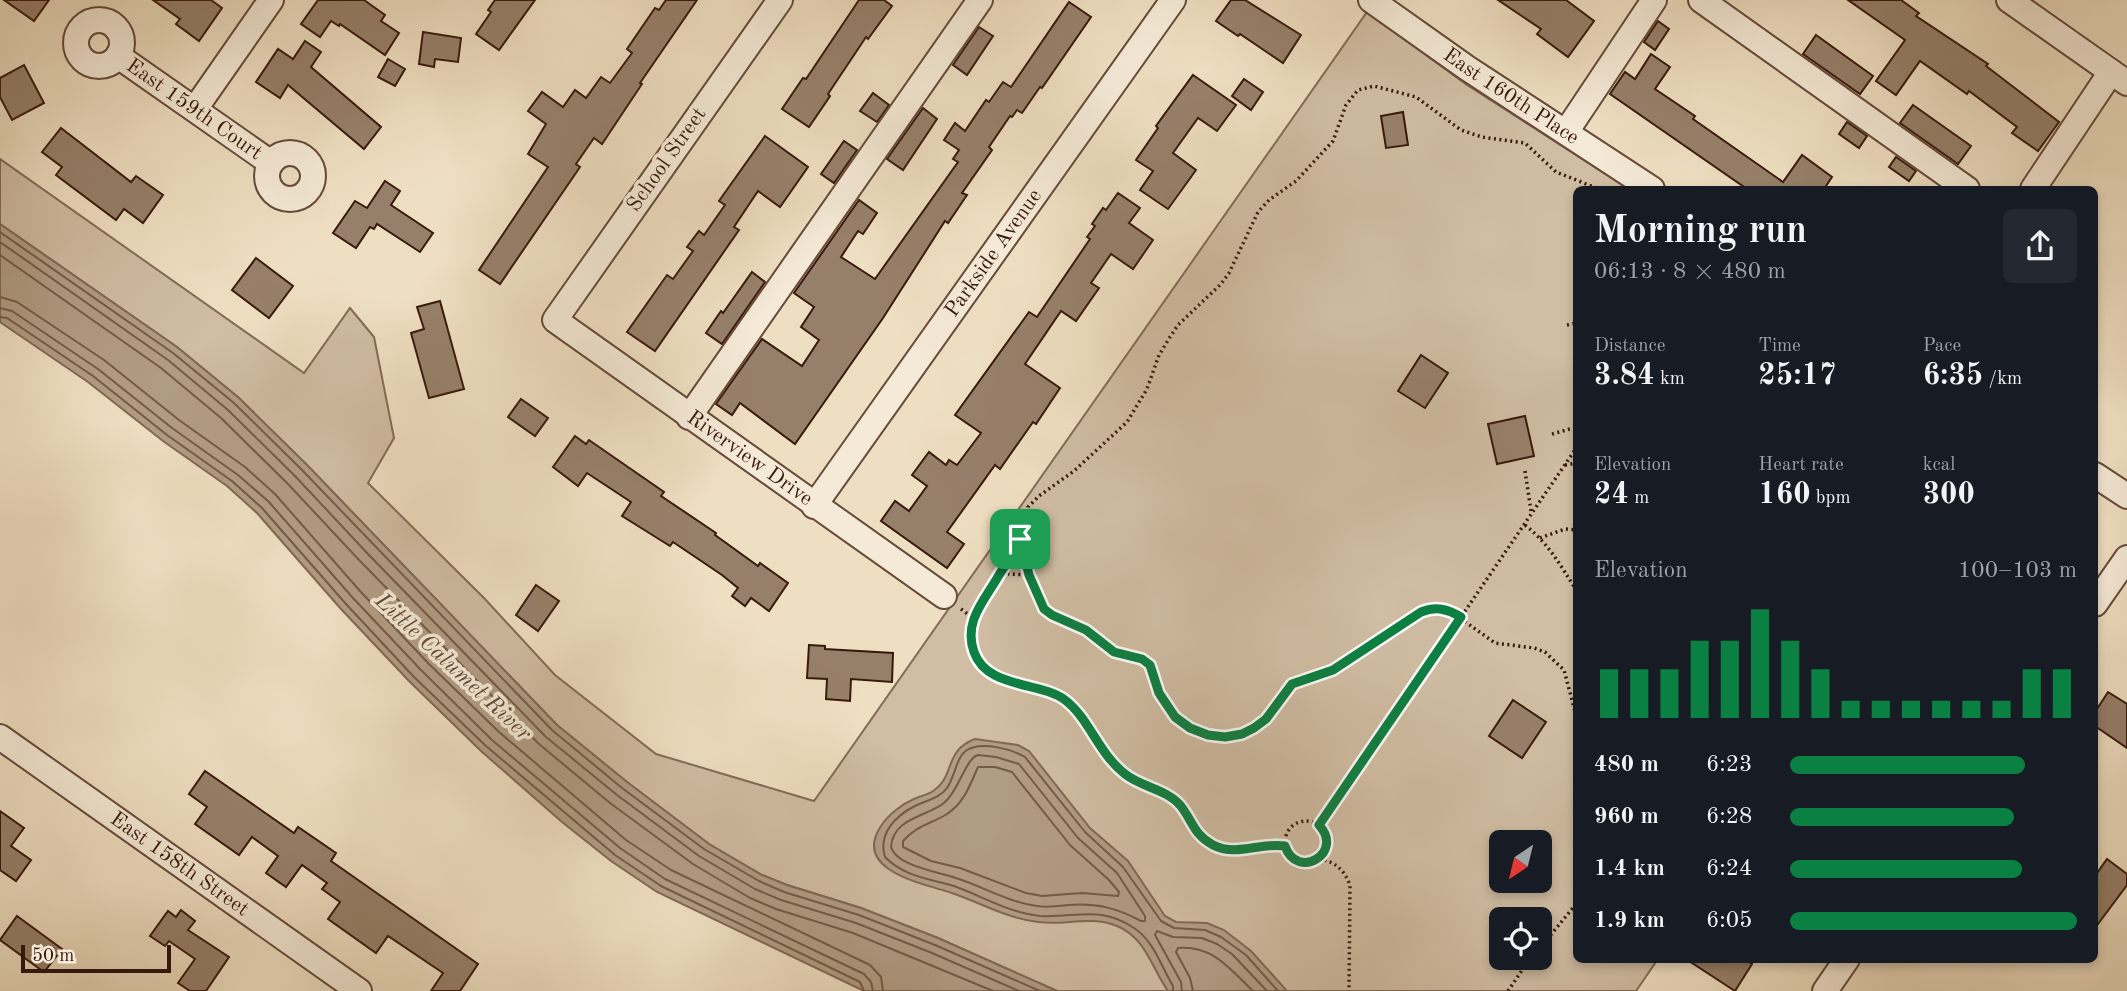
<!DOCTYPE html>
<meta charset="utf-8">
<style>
:root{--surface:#171b24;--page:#242831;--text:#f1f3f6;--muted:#9ea1a6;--accent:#0b8043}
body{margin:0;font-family:"Old Standard TT",serif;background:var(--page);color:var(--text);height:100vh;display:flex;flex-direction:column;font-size:26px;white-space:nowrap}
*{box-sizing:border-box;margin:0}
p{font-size:23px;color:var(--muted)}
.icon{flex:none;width:38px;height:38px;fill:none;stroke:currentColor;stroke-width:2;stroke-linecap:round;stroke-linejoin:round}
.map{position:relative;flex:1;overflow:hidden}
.side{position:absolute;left:1573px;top:186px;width:525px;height:777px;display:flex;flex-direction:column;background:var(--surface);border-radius:10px;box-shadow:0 4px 10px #0003}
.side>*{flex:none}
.needle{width:46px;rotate:215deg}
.tools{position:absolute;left:1489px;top:830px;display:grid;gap:14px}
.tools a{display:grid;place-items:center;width:63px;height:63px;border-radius:10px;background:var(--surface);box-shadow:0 4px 10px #0003;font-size:35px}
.scale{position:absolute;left:21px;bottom:18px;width:150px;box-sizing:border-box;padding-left:7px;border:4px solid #38190d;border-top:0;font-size:19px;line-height:24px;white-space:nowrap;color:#38190d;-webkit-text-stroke:5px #f5ead7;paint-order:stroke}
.pin{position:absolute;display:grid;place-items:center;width:60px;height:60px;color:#fff;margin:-30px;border-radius:14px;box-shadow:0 4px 10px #0006}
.round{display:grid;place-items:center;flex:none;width:74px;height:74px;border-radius:10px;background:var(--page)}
.summary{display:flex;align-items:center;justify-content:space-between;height:119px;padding:0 21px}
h1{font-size:38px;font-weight:700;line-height:52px}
.metrics{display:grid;grid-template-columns:repeat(3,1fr);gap:10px;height:119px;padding:7px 21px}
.metrics div{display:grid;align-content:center}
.metrics b{font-size:30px;font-weight:700}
.metrics small{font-size:19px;font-weight:400}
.metrics p{font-size:19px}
.chart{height:196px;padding:14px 21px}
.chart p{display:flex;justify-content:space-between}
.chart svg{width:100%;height:126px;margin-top:7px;stroke:var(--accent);stroke-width:6}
ul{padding:0 21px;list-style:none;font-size:23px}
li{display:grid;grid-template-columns:112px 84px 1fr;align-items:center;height:52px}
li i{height:18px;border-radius:9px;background:var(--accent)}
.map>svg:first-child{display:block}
</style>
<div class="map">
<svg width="2127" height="991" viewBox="0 0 2127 991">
<rect width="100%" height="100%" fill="#efdfc2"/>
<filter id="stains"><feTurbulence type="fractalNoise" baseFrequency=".00286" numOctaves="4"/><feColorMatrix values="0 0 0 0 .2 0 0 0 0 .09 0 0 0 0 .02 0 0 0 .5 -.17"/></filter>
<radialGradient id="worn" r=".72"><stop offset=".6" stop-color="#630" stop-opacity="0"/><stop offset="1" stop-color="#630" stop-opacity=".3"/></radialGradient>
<path fill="#d0bda3" stroke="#846b58" stroke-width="2" fill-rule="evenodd" d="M1367 12 1467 85 1629 189H1577V959H1658L1636 991H1057L938 938 861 908 787 885 762 875 709 844 627 782 557 725 307 465 239 398 177 347 0 224V159L304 373 350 308 374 337 394 438 368 483 484 598 555 675 656 754 814 801ZM1502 842H1540V880H1502ZM1502 919H1540V957H1502Z"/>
<g fill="#b19c84" stroke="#816854" stroke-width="2">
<path d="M0 224 177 347 239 398 307 465 557 725 627 782 709 844 762 875 787 885 861 908 938 938 1057 991H864L657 892 611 861 562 822 481 751 409 681 341 609 257 513 227 486 163 441 88 382 0 322Z"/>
<path d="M975 739 1018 745 1029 751 1090 828 1128 861 1165 916 1176 922 1207 923 1224 930 1251 951 1287 991H1168C1151 967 1146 938 1117 926 1090 915 1065 926 1038 922 1006 918 981 903 952 893 925 884 851 871 881 826 888 815 902 804 914 799 920 796 928 795 933 791 956 776 943 751 975 739Z"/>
</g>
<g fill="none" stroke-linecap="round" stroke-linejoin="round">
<g stroke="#745a48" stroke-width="2">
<path d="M0 232 173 353 234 403 302 470 552 730 622 788 704 849 759 881 784 892 859 915 935 945 1040 991"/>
<path d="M0 242 168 360 228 410 295 476 368 554 546 737 617 795 699 856 755 889 781 900 856 923 932 953 1019 991"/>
<path d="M0 255 161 368 221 418 288 484 360 561 539 744 610 803 693 864 750 898 776 909 853 933 993 991"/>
<path d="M0 297 17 302 104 360 179 420 245 467 275 494 360 591 428 663 499 732 626 840 671 870 870 965 881 977 883 991"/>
<path d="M0 308 12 311 98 369 172 428 238 475 268 501 353 598 421 670 492 740 620 848 665 879 864 974 871 982 873 991"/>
<path d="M0 317 7 318 93 376 167 435 232 481 262 508 346 604 414 677 486 746 615 855 661 886 860 982 864 991"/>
<path d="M978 755 996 757 1019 764 1078 838 1117 873 1145 916V921H1141C1117 908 1097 903 1069 905 1059 906 1048 908 1037 906 1008 902 984 887 956 878 939 872 896 866 891 847 893 818 926 817 944 803 959 791 965 759 978 755Z"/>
<path d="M978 767H995L1012 772 1070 845 1109 880 1119 892 1118 896 1082 893 1042 896 1026 893 960 868 931 861 903 847V841C919 824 929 825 947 814 964 803 970 785 978 767Z"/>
<path d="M1173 991V986C1161 966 1154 941 1134 928 1101 905 1076 918 1040 916 1009 913 982 896 954 886 930 879 903 876 885 857 878 834 895 816 915 806 927 800 939 799 947 788 955 777 956 757 967 750 982 741 1011 749 1025 757L1085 832 1123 867 1161 921 1174 928 1205 930 1221 937 1246 955 1278 991"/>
<path d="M1182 991 1181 982 1155 935 1157 931 1173 937 1202 938 1217 944 1232 954 1267 991"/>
<path d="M1193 991 1190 978 1176 952 1178 948C1213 945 1230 969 1253 991"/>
</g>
</g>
<g fill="#97806b" stroke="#38190d" stroke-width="2">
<path d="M4 0H49L34 21Z"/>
<path d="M153 0H211L222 8 199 41 176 24 180 19Z"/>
<path d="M318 0H364L385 15 381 21 399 33 385 55 340 24 339 26 331 21 320 37 301 24Z"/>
<path d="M495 0H535L499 50 476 34 491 12 488 10Z"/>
<path d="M666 0H697L640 83 642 84 602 144 594 138 576 164 580 167 500 284 479 270 548 167 528 154 546 124 528 111 542 92 563 107 575 90 586 98 601 77 610 83 632 53 627 49 655 8 659 10Z"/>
<path d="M859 0H884L892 6 868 39 866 37 828 94 830 96 809 127 782 109 803 78 806 79Z"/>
<path d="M1231 0H1245L1301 35 1283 63 1240 34 1238 36 1216 21Z"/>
<path d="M1498 0H1566L1594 21 1568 57 1537 34 1541 29Z"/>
<path d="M1848 0H1901L1919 13 1916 16 1988 64 1986 66 2059 122 2038 151 2012 133 2017 127 1969 91 1967 94 1920 61 1896 95 1876 81 1905 40Z"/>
<path d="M1069 2 1091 17 1042 88 1040 87 1022 113 1017 110 1012 117 1010 116 989 147 992 150 962 193 967 195 948 223 945 221 883 318 795 444 740 403 732 415 716 404 762 339 802 366 819 340 801 327 814 307 794 293 859 200 877 213 863 234 858 231 841 257 875 279 958 162 953 159 959 150 944 140 955 123 965 131 986 100 989 102 1003 82 1011 87Z"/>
<path d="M1658 21 1669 29 1655 50 1644 42Z"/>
<path d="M979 27 993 36 967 75 953 65Z"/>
<path d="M423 32 461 38 458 62 435 59 434 67 419 64Z"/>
<path d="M1816 35 1873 76 1860 94 1803 54Z"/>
<path d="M305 41 321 52 311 67 381 127 364 149 288 85 280 98 256 82 278 49 293 59Z"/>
<path d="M1651 54 1670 67 1655 89 1695 116 1693 119 1783 182 1802 155 1832 177 1824 189H1747L1610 94 1625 72 1635 79Z"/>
<path d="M388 59 405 69 395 86 378 77Z"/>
<path d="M24 65 44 103 12 120 0 97V78Z"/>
<path d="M1193 75 1236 105 1217 131 1198 118 1173 153 1196 170 1168 209 1140 190 1153 171 1136 160 1158 128 1156 126Z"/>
<path d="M1244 79 1263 92 1251 110 1232 96Z"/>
<path d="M873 93 889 105 877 122 860 111Z"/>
<path d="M1913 105 1971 146 1958 164 1900 123Z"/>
<path d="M923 108 937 119 903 170 887 159Z"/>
<path d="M1403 112 1408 145 1386 148 1381 116Z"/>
<path d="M1847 122 1867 136 1859 148 1839 134Z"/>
<path d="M61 128 131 182 136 176 163 195 143 223 124 209 116 220 56 175 62 167 42 152Z"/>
<path d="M765 136 808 167 780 207 758 191 734 227 739 230 655 351 627 332 667 275 673 279 693 251 687 247 699 231 704 235 725 205 719 201Z"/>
<path d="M844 141 857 150 834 183 821 174Z"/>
<path d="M1896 157 1916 171 1909 181 1889 167Z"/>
<path d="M385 181 400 191 391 205 433 233 420 252 377 224 374 229 370 227 356 248 333 233 355 201 367 208Z"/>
<path d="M1118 193 1140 208 1129 223 1153 240 1133 269 1111 254 1091 283 1099 288 1076 321 1061 311 1025 364 1060 388 1036 424 1033 422 1000 469 995 465 947 532 964 544 947 568 881 521 895 501 909 511 927 486 912 475 929 452 946 465 949 460 957 465 981 433 955 415 1029 312 1037 317 1090 239 1087 237 1095 226 1092 224 1103 208 1106 210Z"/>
<path d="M256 258 293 286 269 318 232 290Z"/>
<path d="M752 272 765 282 722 344 706 333 721 311 723 313Z"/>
<path d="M440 301 464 389 429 398 411 333 424 329 417 307Z"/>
<path d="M1421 355 1448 373 1425 408 1398 391Z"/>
<path d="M521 399 548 418 535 436 508 417Z"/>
<path d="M1525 416 1534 456 1497 464 1488 424Z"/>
<path d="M575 436 586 444 589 440 664 492 661 496 716 533 715 535 758 566 760 563 788 583 769 611 751 598 745 606 732 596 738 588 722 575 673 542 670 546 622 516 631 502 587 473 578 486 553 467Z"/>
<path d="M536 585 559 601 538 631 516 615Z"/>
<path d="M809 645 825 646V649L893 653 892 682 851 679 850 701 826 699 827 679 807 678Z"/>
<path d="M2108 692 2127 704V748L2095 726V712Z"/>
<path d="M1513 700 1546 722 1522 758 1489 736Z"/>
<path d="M205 771 294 833 298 827 336 853 331 861 478 964 460 991H431L443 973 388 936 376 953 328 919 340 902 322 889 327 883 302 865 286 887 266 873 278 856 252 837 239 855 195 824 207 807 189 794Z"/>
<path d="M0 811 24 828 11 846 31 860 16 881 0 870Z"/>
<path d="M2107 859 2127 874V885L2095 928V876Z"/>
<path d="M181 910 195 921 188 930 229 957 206 991H190L178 983 195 959 169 941 165 946 150 936 168 911 176 917Z"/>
<path d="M17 916 62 949 44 972 0 940Z"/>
<path d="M1686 959H1744L1752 964 1735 991Z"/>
</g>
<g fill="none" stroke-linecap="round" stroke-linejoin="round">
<g stroke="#664a3a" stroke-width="28">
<g id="minor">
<path id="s1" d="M780 0 555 320 944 596"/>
<path id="s2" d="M1371 0 1467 68 1652 189"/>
<path d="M1701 0 1967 189"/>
<path d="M2009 0 2127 83"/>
<circle cx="99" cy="43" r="23"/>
<path id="s3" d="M118 56 271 163"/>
<path d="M195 109 271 0"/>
<path d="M1566 132 1654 0"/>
<circle cx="290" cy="176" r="23"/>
<path d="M2033 189 2111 72"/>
<path d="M689 417 980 0"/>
<path d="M2095 475 2127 496"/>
<path id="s4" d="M814 506 1173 0"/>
<path d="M2095 604 2127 558"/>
<path id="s5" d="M0 737 359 991"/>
<path d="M1825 991 1847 959"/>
</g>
</g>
<g stroke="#38190d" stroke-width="3.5" stroke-dasharray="2 3.5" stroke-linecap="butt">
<path d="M1577 306V318"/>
<path d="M1567 325 1577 323"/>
<path d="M1552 434 1577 427"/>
<path d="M1565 465 1577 463"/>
<path d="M1525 471 1531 511"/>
<path d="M1525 525C1551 546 1559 564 1577 591"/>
<path d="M1540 538 1565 529 1577 530"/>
<path d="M1021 540 1029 575 1044 609 1052 615 1086 630 1114 652 1142 659 1150 665 1159 693 1175 717 1190 728 1208 735 1225 737 1242 734 1254 728 1276 707 1292 684 1333 670 1421 612 1431 608 1450 611 1495 643 1534 648 1545 652 1564 670 1577 719"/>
<path d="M998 580 1008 574 1029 575"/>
<path d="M961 609 973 618"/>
<circle cx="1306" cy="842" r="21"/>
<path d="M1319 825 1577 447"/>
<path d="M1285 846 1274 844 1252 846 1232 851 1222 849 1202 838 1174 800 1139 783 1112 763 1068 702 1051 693 1000 677 978 660 973 650 972 633 976 610 1020 539 1028 507 1039 496 1074 471 1127 422 1147 389 1159 355 1170 337 1178 325 1221 284 1229 273 1258 212 1269 200 1296 181 1333 141 1346 105 1358 90 1374 86 1416 97 1461 130 1482 137 1525 143 1556 172 1599 189"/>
<path d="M1319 859C1335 861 1344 870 1350 885L1349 991"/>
<path d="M1540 948 1577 903"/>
<path d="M1508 991 1531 957"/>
</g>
<use href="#minor" stroke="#f5ead7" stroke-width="24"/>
</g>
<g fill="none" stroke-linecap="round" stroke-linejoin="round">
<g stroke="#fff" stroke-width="14">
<path id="route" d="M1020 539 1029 575 1044 609 1052 615 1086 630 1114 652 1142 659 1150 665 1159 693 1175 717 1190 728 1208 735 1225 737 1242 734 1254 728 1266 719 1292 684 1333 670 1421 612C1437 606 1447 609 1461 617L1319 825C1345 853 1297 881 1285 846 1261 842 1236 857 1213 845 1193 834 1193 821 1180 805 1166 789 1141 787 1125 774 1098 753 1089 718 1065 700 1039 681 987 689 974 652 963 621 985 600 999 575 1007 563 1013 551 1020 539Z"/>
</g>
<use href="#route" stroke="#0b8043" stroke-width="9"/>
</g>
<g text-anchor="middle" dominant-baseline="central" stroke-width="7" stroke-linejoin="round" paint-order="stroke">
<g font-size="21" fill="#38190d" stroke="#f5ead7">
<text stroke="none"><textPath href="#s2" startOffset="170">East 160th Place</textPath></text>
<text stroke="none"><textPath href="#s3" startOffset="93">East 159th Court</textPath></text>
<text transform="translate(667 160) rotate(-55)">School Street</text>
<text stroke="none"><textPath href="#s4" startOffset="310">Parkside Avenue</textPath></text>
<text stroke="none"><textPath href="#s1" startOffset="630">Riverview Drive</textPath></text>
<text stroke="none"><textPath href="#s5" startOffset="220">East 158th Street</textPath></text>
</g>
<g font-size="23" font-style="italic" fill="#624737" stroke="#f5ead7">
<text transform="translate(453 667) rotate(43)">Little Calumet River</text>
</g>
</g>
<rect width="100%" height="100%" filter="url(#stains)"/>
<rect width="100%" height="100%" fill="url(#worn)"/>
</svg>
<div class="tools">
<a><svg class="needle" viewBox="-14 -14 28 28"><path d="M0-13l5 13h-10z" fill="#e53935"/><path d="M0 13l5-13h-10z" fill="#9ea1a6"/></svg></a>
<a><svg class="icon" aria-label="locate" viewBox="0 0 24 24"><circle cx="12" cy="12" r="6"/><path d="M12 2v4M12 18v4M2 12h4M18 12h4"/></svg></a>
</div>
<div class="scale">50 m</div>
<div class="pin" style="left:1020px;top:539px;background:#1e9e55"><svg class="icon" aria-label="arrive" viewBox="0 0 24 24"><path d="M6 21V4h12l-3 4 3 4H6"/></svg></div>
<section class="side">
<div class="summary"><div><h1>Morning run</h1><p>06:13 · 8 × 480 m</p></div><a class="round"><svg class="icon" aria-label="share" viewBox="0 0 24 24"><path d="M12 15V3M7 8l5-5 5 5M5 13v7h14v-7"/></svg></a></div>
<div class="metrics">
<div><p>Distance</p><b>3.84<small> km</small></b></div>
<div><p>Time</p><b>25:17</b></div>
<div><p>Pace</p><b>6:35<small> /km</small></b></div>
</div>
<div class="metrics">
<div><p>Elevation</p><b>24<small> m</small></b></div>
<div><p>Heart rate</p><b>160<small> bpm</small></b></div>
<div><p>kcal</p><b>300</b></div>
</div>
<div class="chart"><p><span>Elevation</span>100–103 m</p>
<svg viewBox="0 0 160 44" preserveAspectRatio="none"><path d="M5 44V27M15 44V27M25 44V27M35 44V17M45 44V17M55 44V6M65 44V17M75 44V27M85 44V38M95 44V38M105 44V38M115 44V38M125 44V38M135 44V38M145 44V27M155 44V27"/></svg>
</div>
<ul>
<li><b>480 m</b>6:23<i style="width:82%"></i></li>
<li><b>960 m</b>6:28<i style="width:78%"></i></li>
<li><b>1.4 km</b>6:24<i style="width:81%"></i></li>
<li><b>1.9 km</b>6:05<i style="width:100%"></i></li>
</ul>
</section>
</div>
